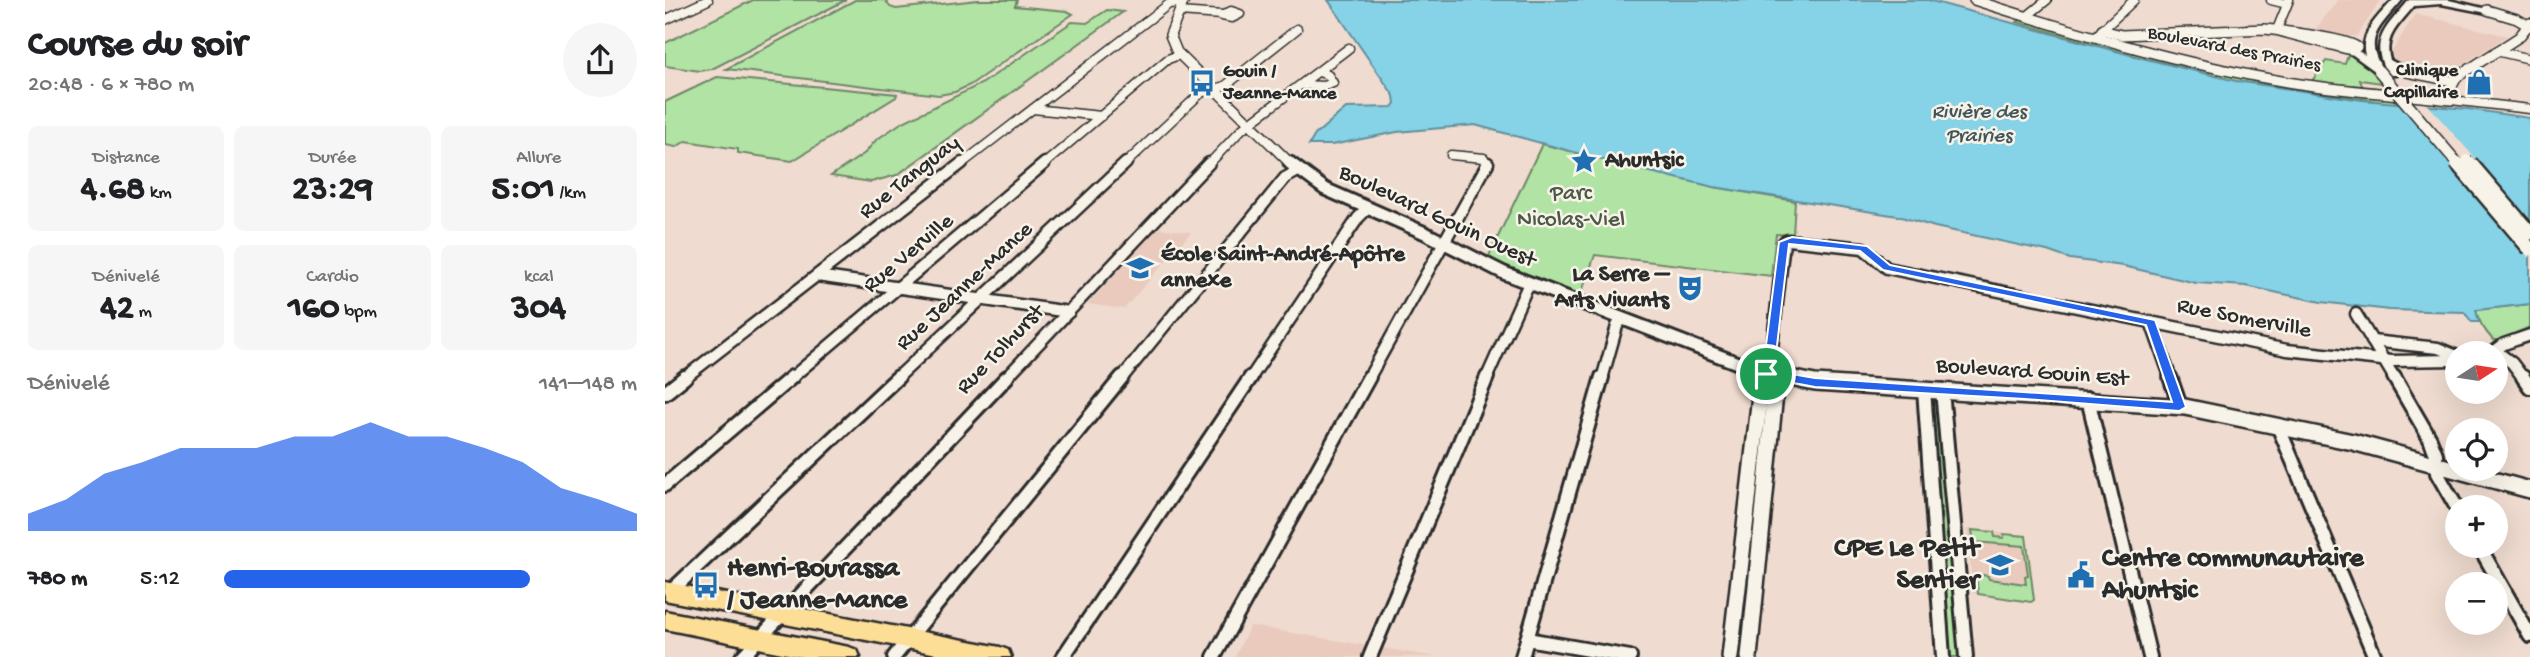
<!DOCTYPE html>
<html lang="fr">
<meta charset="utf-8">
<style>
:root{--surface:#fff;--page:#f6f6f6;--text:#202124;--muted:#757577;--accent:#2563eb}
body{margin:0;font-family:"Gochi Hand",sans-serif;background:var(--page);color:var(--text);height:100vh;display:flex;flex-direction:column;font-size:26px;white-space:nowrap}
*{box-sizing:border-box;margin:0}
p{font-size:23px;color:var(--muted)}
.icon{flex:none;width:38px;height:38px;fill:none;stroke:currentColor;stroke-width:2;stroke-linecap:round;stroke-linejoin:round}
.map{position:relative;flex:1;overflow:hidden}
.details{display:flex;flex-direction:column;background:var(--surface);width:665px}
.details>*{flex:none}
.needle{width:46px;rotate:78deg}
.controls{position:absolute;left:1780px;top:341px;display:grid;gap:14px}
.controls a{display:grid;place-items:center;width:63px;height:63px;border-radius:50%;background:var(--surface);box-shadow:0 7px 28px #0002;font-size:35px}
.pin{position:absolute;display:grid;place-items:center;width:60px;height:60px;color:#fff;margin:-30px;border:4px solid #fff;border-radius:50%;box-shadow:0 2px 7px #0007}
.round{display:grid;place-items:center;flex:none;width:74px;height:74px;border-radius:37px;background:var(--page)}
.summary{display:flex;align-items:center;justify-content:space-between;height:119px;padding:0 28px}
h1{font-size:38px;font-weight:700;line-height:52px}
.metrics{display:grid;grid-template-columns:repeat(3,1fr);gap:10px;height:119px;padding:7px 28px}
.metrics div{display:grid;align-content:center;border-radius:10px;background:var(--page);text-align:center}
.metrics b{font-size:35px;font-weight:700}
.metrics small{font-size:19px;font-weight:400}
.metrics p{font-size:19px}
.chart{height:196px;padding:14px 28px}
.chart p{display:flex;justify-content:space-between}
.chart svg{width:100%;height:126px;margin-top:7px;fill:var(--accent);opacity:.7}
ul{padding:0 28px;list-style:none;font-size:23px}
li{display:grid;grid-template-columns:112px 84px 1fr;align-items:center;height:52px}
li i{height:18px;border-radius:9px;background:var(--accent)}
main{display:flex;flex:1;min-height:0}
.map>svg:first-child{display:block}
</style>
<main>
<section class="details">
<div class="summary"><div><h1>Course du soir</h1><p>20:48 · 6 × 780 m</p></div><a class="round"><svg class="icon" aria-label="share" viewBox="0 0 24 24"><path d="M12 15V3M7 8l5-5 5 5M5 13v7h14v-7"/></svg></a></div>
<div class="metrics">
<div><p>Distance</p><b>4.68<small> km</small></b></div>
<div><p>Durée</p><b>23:29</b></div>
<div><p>Allure</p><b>5:01<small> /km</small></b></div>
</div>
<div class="metrics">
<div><p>Dénivelé</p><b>42<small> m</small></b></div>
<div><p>Cardio</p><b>160<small> bpm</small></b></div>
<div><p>kcal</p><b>304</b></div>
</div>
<div class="chart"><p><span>Dénivelé</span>141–148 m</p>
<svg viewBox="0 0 160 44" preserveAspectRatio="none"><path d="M0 44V38L10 33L20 24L30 20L40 15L50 15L60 15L70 11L80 11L90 6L100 11L110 11L120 15L130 20L140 29L150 33L160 38V44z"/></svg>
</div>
<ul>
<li><b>780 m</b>5:12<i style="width:74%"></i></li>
</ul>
</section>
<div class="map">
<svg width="1865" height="657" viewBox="0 0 1865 657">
<rect width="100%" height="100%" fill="#efdbcf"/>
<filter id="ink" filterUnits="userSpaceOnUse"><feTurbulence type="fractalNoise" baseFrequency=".0143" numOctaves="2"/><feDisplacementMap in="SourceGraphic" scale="14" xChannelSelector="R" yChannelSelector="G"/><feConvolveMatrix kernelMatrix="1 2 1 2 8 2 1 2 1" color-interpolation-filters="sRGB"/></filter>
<g filter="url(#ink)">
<g fill="#e9cabd">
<path d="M1673 0H1716L1692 36 1675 37 1649 31Z"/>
<path d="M1750 14 1842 36 1779 77 1734 67 1726 53Z"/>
<path d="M493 228 526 232 459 309 423 304Z"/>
<path d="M1302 529 1361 536 1369 600 1366 602 1308 593Z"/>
<path d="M585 626 770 657H570Z"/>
</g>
<g fill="#b1e3a4" stroke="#6e8768" stroke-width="2">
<path d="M88 0H181L47 69 35 71 0 66V43Z"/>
<path d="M190 0H220L225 7 231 9 313 0H352L350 6 402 11 408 14 305 85 290 92 274 95 61 69Z"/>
<path d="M442 10 458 12 232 175 206 182 166 176 200 153 211 140 236 123 318 83 407 22 422 23Z"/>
<path d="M1361 17 1550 67 1726 97 1733 104 1571 81 1473 57 1352 22Z"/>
<path d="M1684 52 1698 60 1717 83 1695 80 1698 88 1647 81 1661 61 1680 64Z"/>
<path d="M52 77 232 94 231 97 127 161 73 153V149L21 141 11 147 0 145V102Z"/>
<path d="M877 144 1049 187 1130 201 1128 235 1111 234 1106 276 930 255 915 297 823 258Z"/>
<path d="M1865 304V327L1834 340H1828C1820 331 1813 322 1811 310Z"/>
<path d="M1270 397 1275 401 1295 657H1283L1266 400Z"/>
<path d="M1307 530 1329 532 1330 537 1339 538V534L1361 536 1369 600 1366 602 1313 594 1311 574 1323 576 1324 579 1361 584 1360 576 1363 575 1359 546 1309 542Z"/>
</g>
<path fill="#86d2e6" stroke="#628f9b" stroke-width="2" d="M663 0H1263L1473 57 1571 81 1697 100 1803 109 1865 118V304L1811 310 1814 322H1807L1799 312 1724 310 1656 302 1581 286 1531 283 1458 266 1405 259 1382 251 1270 227 1233 216 1049 187 964 167 810 125 732 132 667 145H644L650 135 681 108 727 107 730 103 729 96Z"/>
<path fill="#efdbcf" d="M1732 101 1762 104 1865 220V258Z"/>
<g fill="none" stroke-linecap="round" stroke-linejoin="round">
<g stroke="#2b2b2b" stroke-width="11">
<g id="minor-far2">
<path d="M1606 0 1622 4"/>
<path d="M566 11 575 14 567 18 557 16Z"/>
<path d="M514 12 557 15"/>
<path d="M1361 17 1382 0"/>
<path d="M0 20 43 0"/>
<path d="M1614 31 1613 27 1624 0"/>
<path d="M1432 35 1469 0"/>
<path d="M1831 51 1865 59"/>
<path d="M637 85 659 86 668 83 663 75 654 72"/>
<path d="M1786 100 1865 109"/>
<path d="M368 109 436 116"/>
<path d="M786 155 819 158 822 165"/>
<path d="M295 165 504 4 519 2"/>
<path d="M378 165 503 59 514 55"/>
<path d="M459 165 536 93 560 86 632 29"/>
<path d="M543 165 577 129 684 48"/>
</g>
</g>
<g stroke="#2b2b2b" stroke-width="15">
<g id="minor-far1">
<path d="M152 276 404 312"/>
<path d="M1691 314 1730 379"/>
<path d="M1486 322 1506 379"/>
<path d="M1707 341 1773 348 1792 356"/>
<path d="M1831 351 1847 363 1859 379"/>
<path d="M1827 353 1839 344 1865 335"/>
<path d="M1108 376 1105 366 1119 242 1123 240 1198 248 1222 268 1622 350 1726 361 1792 360"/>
<path d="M18 379 297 163"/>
<path d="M125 379 380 163"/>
<path d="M231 379 461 163"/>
<path d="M340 379 544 163"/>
<path d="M456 379 620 178 633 171"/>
<path d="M585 379 693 218 702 209"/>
<path d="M703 379 823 163"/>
<path d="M821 379 864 283"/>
<path d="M937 379 952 326 957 319"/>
</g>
</g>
<g stroke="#2b2b2b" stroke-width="18">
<g id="minor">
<path d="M1505 377 1515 406"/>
<path d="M1729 377 1765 439 1771 454 1772 473 1792 508"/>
<path d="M1858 377 1865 387"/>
<path d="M1259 389 1278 657"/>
<path d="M1277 390 1301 657"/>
<path d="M0 393 20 377"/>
<path d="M1423 399 1485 657"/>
<path d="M1613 426 1710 657"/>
<path d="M0 485 127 377"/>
<path d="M1814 546 1865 636"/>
<path d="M5 592 233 377"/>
<path d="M862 639 965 657"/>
<path d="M77 657 342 377"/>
<path d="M229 657 457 377"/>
<path d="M398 657 586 377"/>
<path d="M549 657 704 377"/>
<path d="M705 657 822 377"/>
<path d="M857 657 937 377"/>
</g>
</g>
<g stroke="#2b2b2b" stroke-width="12">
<g id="tertiary-far2">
<path d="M519 0 505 35 512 52 627 165"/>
<path d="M1309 0C1412 33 1516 64 1622 82 1676 91 1731 94 1786 100V88L1792 77 1854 37 1865 23"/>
<path d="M1822 10 1852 19 1864 26"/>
<path d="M1437 30 1457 35 1600 29C1618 31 1681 38 1692 47L1686 50 1614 31"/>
<path d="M1742 72 1788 81"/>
</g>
</g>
<g stroke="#2b2b2b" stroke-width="17">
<g id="tertiary-far1">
<path d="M625 163 660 189 760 233 839 273 1101 374 1129 379"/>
<path d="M1108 376 1109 379"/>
<path d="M1099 379 1101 374"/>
</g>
</g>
<g stroke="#2b2b2b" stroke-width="20">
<g id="tertiary">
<path d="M1120 377 1150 383 1520 407 1688 442 1865 490"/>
<path d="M1065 657 1096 387 1100 377"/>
<path d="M1084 657 1111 383 1109 377"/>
</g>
</g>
<g stroke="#2b2b2b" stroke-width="5">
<g id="secondary">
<path d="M1728 0H1737C1717 26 1696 37 1719 71L1714 74 1681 50 1686 47 1700 55C1694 32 1715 15 1728 0Z"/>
<path d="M1744 0H1784L1826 10 1822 13 1776 4 1749 6C1735 24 1718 36 1725 60L1747 72 1742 75 1730 70 1731 75H1723C1702 39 1723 27 1744 0Z"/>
</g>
</g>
<g stroke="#2b2b2b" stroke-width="5">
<g id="primary">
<path d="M0 582 335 647 343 650 346 657H287L0 600Z"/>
<path d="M0 611 184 647 192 650 195 657H137L0 629Z"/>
</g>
</g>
<use href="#minor-far2" stroke="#f7f3e8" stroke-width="8"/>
<use href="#minor-far1" stroke="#f7f3e8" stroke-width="10"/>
<use href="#minor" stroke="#f7f3e8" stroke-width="12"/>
<use href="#tertiary-far2" stroke="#f7f3e8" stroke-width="9"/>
<use href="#tertiary-far1" stroke="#f7f3e8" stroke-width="11"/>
<use href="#tertiary" stroke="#f7f3e8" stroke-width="15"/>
<use href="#secondary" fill="#f7f3e8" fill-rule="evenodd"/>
<use href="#primary" fill="#fdde96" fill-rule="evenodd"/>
<g stroke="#2b2b2b" stroke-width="13" stroke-linecap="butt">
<g id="secondary-bridge-far1">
<path d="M1714 71 1794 165"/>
<path d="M1802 160 1807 165"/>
</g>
</g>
<g stroke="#2b2b2b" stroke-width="18" stroke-linecap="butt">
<g id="secondary-bridge">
<path d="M1792 163 1865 249"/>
<path d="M1805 163 1865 233"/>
</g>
</g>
<use href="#secondary-bridge-far1" stroke="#f7f3e8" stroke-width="10"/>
<use href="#secondary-bridge" stroke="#f7f3e8" stroke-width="13"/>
</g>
</g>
<path fill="#2563eb" stroke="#fff" stroke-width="2" fill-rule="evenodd" d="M1127 237 1202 246 1225 265 1490 320 1521 407 1514 411 1360 399 1150 387 1097 377 1114 242ZM1124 244 1195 251 1218 270 1481 325 1507 402 1150 378 1109 371Z"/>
<defs>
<g id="shop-bare" transform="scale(2.1)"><path d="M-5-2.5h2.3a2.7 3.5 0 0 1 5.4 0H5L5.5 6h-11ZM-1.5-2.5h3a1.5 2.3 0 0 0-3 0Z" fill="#1f6fb2" stroke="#f7f3e8" stroke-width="2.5" paint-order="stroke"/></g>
<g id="bus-bare" transform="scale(2.1)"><path d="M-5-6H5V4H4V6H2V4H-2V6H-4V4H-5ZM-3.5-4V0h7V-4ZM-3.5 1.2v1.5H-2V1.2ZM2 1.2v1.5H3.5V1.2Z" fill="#1f6fb2" stroke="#f7f3e8" stroke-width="2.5" paint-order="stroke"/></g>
<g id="sight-bare" transform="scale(2.1)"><path d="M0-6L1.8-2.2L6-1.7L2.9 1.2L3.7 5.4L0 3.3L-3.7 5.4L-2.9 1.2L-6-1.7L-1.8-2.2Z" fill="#1f6fb2" stroke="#f7f3e8" stroke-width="2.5" paint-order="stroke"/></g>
<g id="school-bare" transform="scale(2.1)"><path d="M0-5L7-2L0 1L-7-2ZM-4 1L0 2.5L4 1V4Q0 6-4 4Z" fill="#1f6fb2" stroke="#f7f3e8" stroke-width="2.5" paint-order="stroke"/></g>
<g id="theatre-bare" transform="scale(2.1)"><path d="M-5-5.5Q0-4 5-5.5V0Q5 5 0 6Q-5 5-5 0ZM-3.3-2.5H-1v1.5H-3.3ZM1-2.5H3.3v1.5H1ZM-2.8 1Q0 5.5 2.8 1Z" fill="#1f6fb2" stroke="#f7f3e8" stroke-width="2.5" paint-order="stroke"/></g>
<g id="civic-bare" transform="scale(2.1)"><path d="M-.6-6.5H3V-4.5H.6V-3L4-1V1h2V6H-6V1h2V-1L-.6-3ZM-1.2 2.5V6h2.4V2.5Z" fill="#1f6fb2" stroke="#f7f3e8" stroke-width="2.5" paint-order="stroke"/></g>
</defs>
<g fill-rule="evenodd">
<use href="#shop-bare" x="1814" y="82"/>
<use href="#bus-bare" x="537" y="83"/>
<use href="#sight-bare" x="919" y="161"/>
<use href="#school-bare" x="475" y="268"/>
<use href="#theatre-bare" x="1025" y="288"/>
<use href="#school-bare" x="1335" y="565"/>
<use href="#civic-bare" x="1416" y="575"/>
<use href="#bus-bare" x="41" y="585"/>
</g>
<g text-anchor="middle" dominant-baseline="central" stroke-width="5" stroke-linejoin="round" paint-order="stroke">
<g font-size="19" fill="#2b2b2b" stroke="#f7f3e8">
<text transform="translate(1569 50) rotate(11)">Boulevard des Prairies</text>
</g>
<g font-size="19" font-weight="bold" fill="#2b2b2b" stroke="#f7f3e8" text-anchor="end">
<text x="1793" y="71">Clinique<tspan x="1793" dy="22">Capillaire</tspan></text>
<text x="558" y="72" text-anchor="start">Gouin /<tspan x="558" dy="22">Jeanne-Mance</tspan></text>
</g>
<g font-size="21" font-style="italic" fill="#42555a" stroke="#f7f3e8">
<text x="1314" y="113">Rivière des<tspan x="1314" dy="24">Prairies</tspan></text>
</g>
<g font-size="23" font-weight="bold" fill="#2b2b2b" stroke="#f7f3e8" text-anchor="start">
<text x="940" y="161">Ahuntsic</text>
<text x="496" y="255">École Saint-André-Apôtre<tspan x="496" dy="26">annexe</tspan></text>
<text x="1004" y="275" text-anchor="end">La Serre –<tspan x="1004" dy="26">Arts Vivants</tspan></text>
</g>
<g font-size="23" fill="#2b2b2b" stroke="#f7f3e8">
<text transform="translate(245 178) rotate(-38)">Rue Tanguay</text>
<text transform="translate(772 217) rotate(25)">Boulevard Gouin Ouest</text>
<text transform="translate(244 254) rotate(-40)">Rue Verville</text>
<text transform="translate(300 287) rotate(-43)">Rue Jeanne-Mance</text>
<text transform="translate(1579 319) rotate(11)">Rue Somerville</text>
<text transform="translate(336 350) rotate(-46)">Rue Tolhurst</text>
<text transform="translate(1367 373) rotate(4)">Boulevard Gouin Est</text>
</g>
<g font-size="23" fill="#4c5949" stroke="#f7f3e8">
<text x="906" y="194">Parc<tspan x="906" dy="26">Nicolas-Viel</tspan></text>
</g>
<g font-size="28" font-weight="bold" fill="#2b2b2b" stroke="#f7f3e8" text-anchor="start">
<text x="1314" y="549" text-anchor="end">CPE Le Petit<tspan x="1314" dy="32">Sentier</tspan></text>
<text x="1437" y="559">Centre communautaire<tspan x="1437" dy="32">Ahuntsic</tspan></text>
<text x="62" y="569">Henri-Bourassa<tspan x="62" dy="32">/ Jeanne-Mance</tspan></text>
</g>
</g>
</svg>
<div class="controls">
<a><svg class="needle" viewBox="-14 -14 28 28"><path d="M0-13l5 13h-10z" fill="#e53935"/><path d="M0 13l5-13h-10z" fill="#757577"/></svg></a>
<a><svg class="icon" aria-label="locate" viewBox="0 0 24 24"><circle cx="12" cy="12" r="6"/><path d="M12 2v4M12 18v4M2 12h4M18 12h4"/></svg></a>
<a>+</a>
<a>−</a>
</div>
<div class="pin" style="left:1101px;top:374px;background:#1e9e55"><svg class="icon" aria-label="arrive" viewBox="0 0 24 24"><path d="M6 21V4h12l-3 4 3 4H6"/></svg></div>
</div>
</main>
